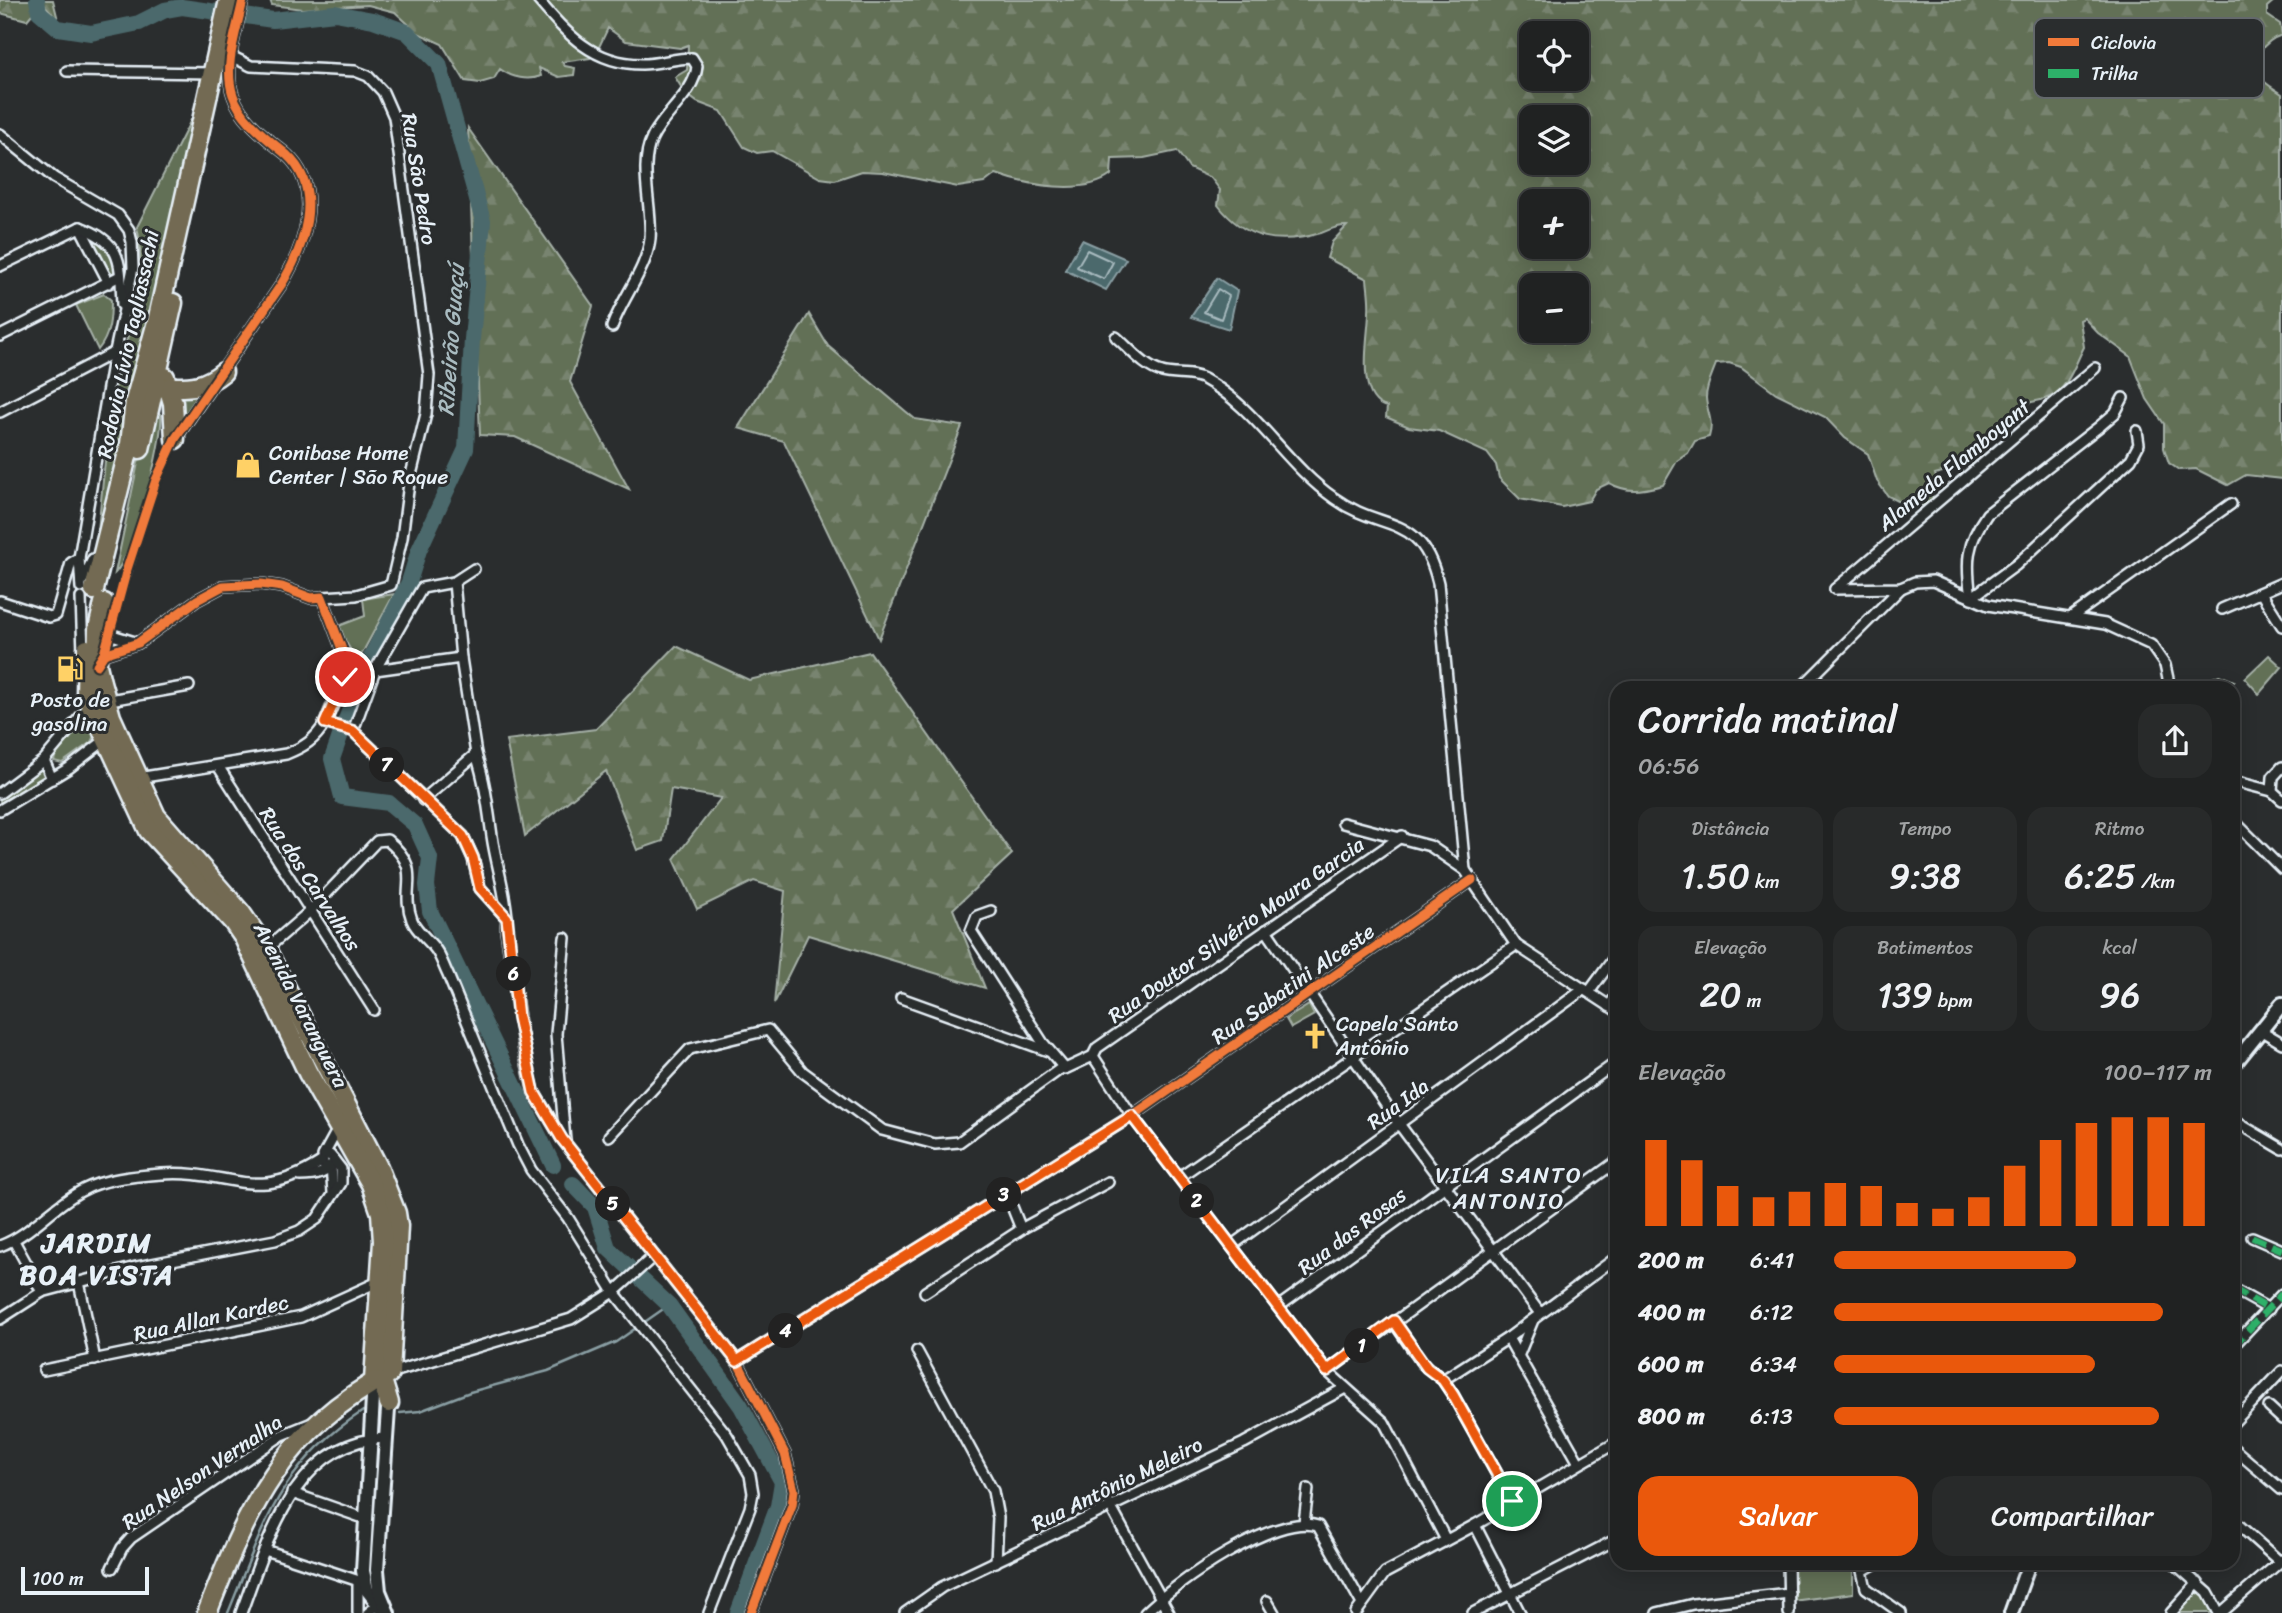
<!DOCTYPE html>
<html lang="pt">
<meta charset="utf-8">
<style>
:root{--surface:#202222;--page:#282a2a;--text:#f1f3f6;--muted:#a2a4a5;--line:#3d3f40;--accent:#ea580c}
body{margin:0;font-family:Sriracha,sans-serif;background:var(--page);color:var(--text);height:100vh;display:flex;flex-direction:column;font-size:26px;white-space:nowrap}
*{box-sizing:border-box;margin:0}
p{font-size:23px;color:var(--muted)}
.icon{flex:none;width:38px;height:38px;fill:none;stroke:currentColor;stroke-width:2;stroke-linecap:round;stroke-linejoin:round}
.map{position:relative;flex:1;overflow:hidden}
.details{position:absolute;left:1610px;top:681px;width:630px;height:889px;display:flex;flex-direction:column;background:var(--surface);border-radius:21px;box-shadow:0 4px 18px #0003,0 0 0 2px var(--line)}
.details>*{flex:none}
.buttons{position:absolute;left:1519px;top:21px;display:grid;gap:14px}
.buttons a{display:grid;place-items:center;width:70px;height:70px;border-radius:14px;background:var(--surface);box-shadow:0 4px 18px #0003,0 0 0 2px var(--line);font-size:35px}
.scale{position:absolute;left:21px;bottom:18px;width:128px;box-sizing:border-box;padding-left:7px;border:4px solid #e8f1f8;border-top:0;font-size:19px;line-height:24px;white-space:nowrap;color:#e8f1f8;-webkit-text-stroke:5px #2a2d2e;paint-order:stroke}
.pin{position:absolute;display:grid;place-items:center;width:60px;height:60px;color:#fff;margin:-30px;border:4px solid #fff;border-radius:50%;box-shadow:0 2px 7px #0007}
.km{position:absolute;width:35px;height:35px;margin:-18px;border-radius:50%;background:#222;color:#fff;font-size:19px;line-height:35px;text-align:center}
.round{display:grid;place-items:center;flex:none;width:74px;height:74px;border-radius:21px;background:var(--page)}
.summary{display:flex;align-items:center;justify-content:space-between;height:119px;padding:0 28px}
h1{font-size:38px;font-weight:600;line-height:52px}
.figures{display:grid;grid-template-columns:repeat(3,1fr);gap:10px;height:119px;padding:7px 28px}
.figures div{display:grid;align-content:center;border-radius:18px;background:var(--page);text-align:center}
.figures b{font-size:35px;font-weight:600}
.figures small{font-size:19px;font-weight:400}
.figures p{font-size:19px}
.chart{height:196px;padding:14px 28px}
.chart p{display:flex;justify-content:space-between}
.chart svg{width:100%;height:126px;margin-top:7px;stroke:var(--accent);stroke-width:6}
.primary-button{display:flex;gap:14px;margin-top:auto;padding:14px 28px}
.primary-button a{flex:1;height:80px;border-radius:21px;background:var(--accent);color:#fff;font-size:28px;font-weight:600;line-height:80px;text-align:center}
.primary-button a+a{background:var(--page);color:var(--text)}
ul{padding:0 28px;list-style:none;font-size:23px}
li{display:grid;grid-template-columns:112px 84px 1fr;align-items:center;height:52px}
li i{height:18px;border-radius:9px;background:var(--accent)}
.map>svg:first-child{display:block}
</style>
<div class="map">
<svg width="2282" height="1613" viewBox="0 0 2282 1613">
<defs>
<pattern id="forest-firs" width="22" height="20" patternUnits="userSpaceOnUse" patternTransform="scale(1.75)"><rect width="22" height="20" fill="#626f56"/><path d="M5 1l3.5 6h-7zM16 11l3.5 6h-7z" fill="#78846f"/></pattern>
</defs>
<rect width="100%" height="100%" fill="#2a2d2e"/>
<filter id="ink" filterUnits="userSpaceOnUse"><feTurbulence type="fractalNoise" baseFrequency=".0143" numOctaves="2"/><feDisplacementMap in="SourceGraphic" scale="14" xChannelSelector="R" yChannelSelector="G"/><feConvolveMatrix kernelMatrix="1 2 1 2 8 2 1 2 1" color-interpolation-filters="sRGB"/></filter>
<g filter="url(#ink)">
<g fill="#626f56" stroke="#a5b0a7" stroke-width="2">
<path d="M194 114 152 320 96 550C102 497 105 443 115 390 125 338 149 279 137 227Z"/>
<path d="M85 231C104 240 119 253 115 276L109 279Z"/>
<path d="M104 294 111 300C111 319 110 335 98 350L76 305Z"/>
<path d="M204 390 179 427 177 398 183 393Z"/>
<path d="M150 405 161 415C164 441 133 555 115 573Z"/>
<path d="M394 594 358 661 336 627 365 616 363 599Z"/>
<path d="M2269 655 2282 667 2259 694 2245 678Z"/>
<path d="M2219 675 2234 681 2223 688H2190Z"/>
<path d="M90 726 94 736 91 742 62 763 54 761C55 749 77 726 90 726Z"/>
<path d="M43 766 48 776 0 806V798Z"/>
<path d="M1309 1005 1314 1015 1291 1028 1286 1019Z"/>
<path d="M1793 1563H1853V1593L1792 1601Z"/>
<path d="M2196 1593 2206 1595 2213 1606 2212 1613H2177Z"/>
</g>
<g fill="url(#forest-firs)" stroke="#a5b0a7" stroke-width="2" fill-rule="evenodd">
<path d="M0 0H53L58 20 42 2 27 20 0 13Z"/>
<path d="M270 0H2275L2267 7V15L2280 24 2282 35C2266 40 2247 60 2260 77 2265 84 2275 89 2282 94V479L2246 475 2228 485 2196 469 2179 470 2169 463 2164 448V424L2147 399 2130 356 2098 333 2084 318 2080 320 2084 347C2075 364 2068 389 2050 397 2039 402 2028 401 2018 407L1964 466 1935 474 1939 487 1931 491 1933 498 1929 506 1900 502 1888 496 1877 481 1868 454 1845 438 1825 417 1776 393 1741 367 1729 363 1716 364C1712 375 1706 386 1706 398 1707 413 1714 421 1709 437L1695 441 1688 453 1677 461 1663 485C1643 490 1629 494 1609 483L1596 489 1589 501 1562 507 1520 499 1499 478 1496 465 1487 453 1439 431 1409 427 1386 417 1387 407C1354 400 1369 335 1369 312 1370 301 1368 290 1367 279L1327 258 1332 242 1347 226C1337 225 1330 230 1321 233 1279 245 1245 240 1218 205L1220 190 1211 178 1189 168 1177 151 1144 158 1112 159 1111 175C1084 196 1027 185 996 174L984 183 958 187 883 172 862 171 835 180 820 178 772 151 757 153 744 147 721 111 697 102 685 93 675 77 687 70 688 45 680 48 626 41 608 28 599 47 590 58 562 62 565 66 575 68 574 75 559 77 539 68 541 76C528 81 512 78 500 69L494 79 480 83 465 81 442 44 418 33 395 12 368 5 303 9 272 5ZM1531 33H1577V79H1531ZM1531 117H1577V163H1531ZM1531 201H1577V247H1531ZM1531 285H1577V331H1531Z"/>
<path d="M468 128 593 306 570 382 629 489 515 437 480 435Z"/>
<path d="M809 314 828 346 915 419 962 426 879 639 784 441 738 428Z"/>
<path d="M676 646 749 680 870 652 1012 854 953 909 985 988 808 935 774 1004 785 891 754 881 697 909 674 859 721 798 671 789 663 841 637 850 606 771 525 836 506 740 596 729Z"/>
</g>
<g fill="#4b696c" stroke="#8a9fa4" stroke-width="2">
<path d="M1082 240 1126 259 1106 290 1065 270Z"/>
<path d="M1217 278 1237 291 1229 329 1191 317Z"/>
</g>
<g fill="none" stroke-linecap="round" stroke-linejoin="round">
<g stroke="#a9bbc0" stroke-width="2">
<path d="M1087 250 1113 262 1104 279 1077 267Z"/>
<path d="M1218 289 1229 296 1221 319 1204 312Z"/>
</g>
<g stroke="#8a9fa4" stroke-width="2.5">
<path d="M400 1413 420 1411 470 1392 548 1371 616 1342 669 1305"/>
<path d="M228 1613C264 1525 279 1466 363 1411"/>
</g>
<g stroke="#4b696c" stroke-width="16">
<path d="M37 0 39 12 58 28 91 33 139 23 165 10 182 7 273 20 335 13 373 20 407 32 439 64 483 221 472 339 466 449 419 550 409 582 368 663 344 725 332 759 342 797 389 803 415 825 430 858 427 885 430 911 553 1165"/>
<path d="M573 1184 595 1207 608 1248 669 1305 741 1406 782 1482 778 1506 738 1613"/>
</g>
<path stroke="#464a4c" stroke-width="9" stroke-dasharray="9 4.5" stroke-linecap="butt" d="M104 655 156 480 175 439"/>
<g stroke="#e8f1f8" stroke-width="14">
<g id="street">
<path d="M538 0C567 34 593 64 642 64 658 64 675 58 692 58L697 66C695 93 663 114 652 138 638 167 653 208 650 239 647 269 622 298 612 327"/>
<path d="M231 56 251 66 355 71 368 76 383 92 394 117 429 375 426 414 409 483 402 538 391 585 356 595 322 597"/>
<path d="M67 71 213 73"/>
<path d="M0 134 54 178 118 215 129 230 132 242 133 268 111 370 79 558 81 588"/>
<path d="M80 227 109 283"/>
<path d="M0 266 80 227C124 243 120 264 122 305"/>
<path d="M0 336 120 276"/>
<path d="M1116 337C1129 348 1145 368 1162 372 1176 376 1191 372 1204 379 1256 407 1286 465 1334 498 1382 533 1421 511 1438 583L1465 870"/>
<path d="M2123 398 2115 413 2100 426 1987 514C1966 544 1966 562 1971 598L2016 565 2131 459 2139 444 2137 431"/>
<path d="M0 412 115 352"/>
<path d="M176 438 281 285C304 248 325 190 287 155 268 139 241 120 233 95 223 66 237 30 243 0"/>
<path d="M81 583 93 559"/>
<path d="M1835 589 1901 588 1915 582 1933 581 1988 605 2105 624 2151 645 2165 665 2170 688"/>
<path d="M1835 589 2095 368"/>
<path d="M2261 593 2282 626"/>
<path d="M81 598 83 652"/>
<path d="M0 601 49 617 56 615 71 563 79 558"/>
<path d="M2222 609 2282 583"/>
<path d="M2070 618 2231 504"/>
<path d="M109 634 138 643"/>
<path d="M104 654 138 643 197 600 223 586 261 584 282 587 311 598 322 597 348 665 325 723 353 731 463 836 473 858 480 888 507 918 506 930 524 1051 534 1092 562 1139 737 1361 785 1454 794 1490 792 1505 751 1613"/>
<path d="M348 665 375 670 461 658"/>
<path d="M1801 688 1901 588"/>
<path d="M104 701 189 686"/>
<path d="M353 731 375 670 422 588 454 582 474 569"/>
<path d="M476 754C485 781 488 807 492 836 496 864 505 889 507 918"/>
<path d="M44 760 52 779"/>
<path d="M218 766 374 1010"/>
<path d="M2282 767 2273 777 2272 791 2282 800"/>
<path d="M138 778 286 754C304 747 315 740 325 723"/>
<path d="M2233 781 2272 791"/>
<path d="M0 793 44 760 91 704"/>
<path d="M423 800 476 754 461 658 454 582"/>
<path d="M0 810 69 768 109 737"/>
<path d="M2233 820 2282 869"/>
<path d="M1343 823 1430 846 1465 870 1516 945 1617 1011"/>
<path d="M991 911 977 916 971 931 1043 1043 1065 1069 1093 1056"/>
<path d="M1266 930 1399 1124 1539 1312"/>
<path d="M265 950 309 912 377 841 387 840C425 871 399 885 412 920 416 931 429 940 436 950 441 957 444 967 448 975L518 1145 531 1170 568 1218 614 1292 727 1435 750 1475 753 1493 750 1508 709 1613"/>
<path d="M1589 992 1617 954"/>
<path d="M901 998 1048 1051"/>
<path d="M1609 1006 1617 995"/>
<path d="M2260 1030 2282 1043"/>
<path d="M1093 1056 1132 1116 1327 1371 1384 1422 1446 1540"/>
<path d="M1093 1056 1097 1048 1402 836"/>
<path d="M2233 1120 2282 1149"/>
<path d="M609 1136 690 1049 768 1030 803 1072 882 1130 935 1144 959 1142 1063 1067"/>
<path d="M565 1141 556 1034 565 938"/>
<path d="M323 1156 339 1127"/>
<path d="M331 1166 333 1193"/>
<path d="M300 1176C315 1176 329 1174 334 1160L330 1155H324L322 1164 329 1167"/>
<path d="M1179 1177 1516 945"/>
<path d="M1007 1194 1021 1229 1108 1182"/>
<path d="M2252 1237 2282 1250"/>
<path d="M14 1241 42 1292"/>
<path d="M0 1246C32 1234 53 1205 83 1190 105 1178 137 1176 162 1174 229 1169 254 1205 321 1162"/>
<path d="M1231 1246 1584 989"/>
<path d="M79 1282 95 1360"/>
<path d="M2233 1289 2269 1309"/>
<path d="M925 1292 1022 1229"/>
<path d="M1278 1307 1617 1062"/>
<path d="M0 1319 42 1292 136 1267 275 1240 299 1231 317 1219 341 1183V1169L334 1160"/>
<path d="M1394 1322 1422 1363 1443 1380 1453 1395 1512 1501"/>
<path d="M1508 1338 1579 1463"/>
<path d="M2233 1346 2282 1294"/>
<path d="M917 1351 993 1491 998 1518 996 1562"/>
<path d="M1519 1354 1533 1320"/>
<path d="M737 1361 1132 1116 1472 880"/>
<path d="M44 1370 301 1317 380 1281"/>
<path d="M1327 1371 1617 1161"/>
<path d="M390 1373 571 1319 614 1292 654 1256"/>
<path d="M1443 1380 1508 1338 1617 1257"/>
<path d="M2269 1407 2282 1419"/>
<path d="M2233 1423 2282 1371"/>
<path d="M2233 1448 2282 1490"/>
<path d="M292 1493 366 1519"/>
<path d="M1110 1506 1169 1613"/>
<path d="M2233 1520 2280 1562"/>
<path d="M1304 1523 1308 1489"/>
<path d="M1475 1525 1520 1613"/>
<path d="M265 1550 365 1583"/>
<path d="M1788 1563 1789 1613"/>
<path d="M1876 1563 1862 1571 1866 1588 1901 1613"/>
<path d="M2174 1563 2208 1593 2219 1613"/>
<path d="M112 1568 122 1548 131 1538 282 1435 312 1423"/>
<path d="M358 1582V1613"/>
<path d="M1267 1601 1274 1613"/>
<path d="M241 1613C267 1543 295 1439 386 1438"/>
<path d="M368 1613 383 1601"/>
<path d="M905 1613 942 1587 1244 1443 1345 1388"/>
<path d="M1145 1613C1175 1583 1276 1512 1318 1526L1362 1604"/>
<path d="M1356 1613 1385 1573 1475 1525 1617 1442"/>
<path d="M1473 1613 1617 1539"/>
<path d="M1657 1613 1693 1604 1789 1593"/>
<path d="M2171 1613 2198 1583"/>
<path d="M2221 1613 2282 1560"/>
</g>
</g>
<g stroke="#e8f1f8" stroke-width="18">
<g id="secondary">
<path d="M2233 1065 2282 1004"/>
<path d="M374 1381 363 1571 367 1590 384 1612"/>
<path d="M388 1613 379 1591 377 1570 389 1395"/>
<path d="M2011 1613 2029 1563"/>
</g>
</g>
<g stroke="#e8f1f8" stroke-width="23">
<g id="highway">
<path d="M165 377 173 403 175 439"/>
<path d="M144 390C176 382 194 396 223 372"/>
<path d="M140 449 173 303"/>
<path d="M94 590 130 444 135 401 157 322 229 0"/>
<path d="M104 603 98 629 97 665 101 682 111 717 156 816 241 913 266 949 378 1167 396 1213 398 1226 390 1373C283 1430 249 1505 207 1613"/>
<path d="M87 649 86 695 149 831 233 922 244 938 308 1073 371 1184 381 1213 383 1241 374 1381"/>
<path d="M374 1381 383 1383 389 1403"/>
</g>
</g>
<use href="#street" stroke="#2a2d2e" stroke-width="9"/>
<use href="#secondary" stroke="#2a2d2e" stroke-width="12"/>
<use href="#highway" stroke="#736b52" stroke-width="18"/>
<g stroke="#2db169" stroke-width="7" stroke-dasharray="14 7" stroke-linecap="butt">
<path d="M2252 1237 2282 1250"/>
<path d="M2233 1289 2269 1309"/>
<path d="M2233 1346 2282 1294"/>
</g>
<g stroke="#2a2d2e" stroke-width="13">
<g id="cycleway">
<path d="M104 654 138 643 197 600 223 586 261 584 282 587 311 598 322 597 348 665 325 723 353 731 463 836 473 858 480 888 507 918 506 930 524 1051 534 1092 562 1139 737 1361 785 1454 794 1490 792 1505 751 1613"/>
<path d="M97 665 104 654 127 569 156 480 175 439 281 285C304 248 325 190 287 155 268 139 241 120 233 95 223 66 237 30 243 0"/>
<path d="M737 1361 1132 1116 1472 880"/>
</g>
</g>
<use href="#cycleway" stroke="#f17a3a" stroke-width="9"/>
</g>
</g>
<g fill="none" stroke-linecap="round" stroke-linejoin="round" filter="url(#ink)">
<g stroke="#fff" stroke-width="14">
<path id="route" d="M345 677 325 723 353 731 463 836 473 858 480 888 507 918 518 1017 534 1092 562 1139 737 1361 1132 1116 1327 1371 1394 1321 1427 1368 1443 1380 1453 1395 1512 1501"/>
</g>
<use href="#route" stroke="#ea580c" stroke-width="9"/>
</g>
<defs>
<g id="shop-bare" transform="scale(2.1)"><path d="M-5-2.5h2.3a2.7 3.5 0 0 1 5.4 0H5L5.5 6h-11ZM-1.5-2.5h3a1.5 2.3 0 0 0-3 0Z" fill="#ffd166" stroke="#2a2d2e" stroke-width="2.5" paint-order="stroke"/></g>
<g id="fuel-bare" transform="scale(2.1)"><path d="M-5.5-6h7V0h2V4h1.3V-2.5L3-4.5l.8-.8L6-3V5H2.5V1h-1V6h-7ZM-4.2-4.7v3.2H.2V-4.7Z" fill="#ffd166" stroke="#2a2d2e" stroke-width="2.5" paint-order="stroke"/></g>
<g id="church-bare" transform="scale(2.1)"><path d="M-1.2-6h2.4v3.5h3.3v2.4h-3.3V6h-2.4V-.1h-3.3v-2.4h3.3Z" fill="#ffd166" stroke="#2a2d2e" stroke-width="2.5" paint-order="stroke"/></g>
</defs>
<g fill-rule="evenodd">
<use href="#shop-bare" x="248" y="465"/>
<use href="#fuel-bare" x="70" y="669"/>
<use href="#church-bare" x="1315" y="1036"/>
</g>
<g text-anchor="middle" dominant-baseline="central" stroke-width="6" stroke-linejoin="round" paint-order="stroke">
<g font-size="21" fill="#e8f1f8" stroke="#2a2d2e">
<text transform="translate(419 179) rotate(81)">Rua São Pedro</text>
<text transform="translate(128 344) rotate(-78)">Rodovia Lívio Tagliassachi</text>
<text transform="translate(1954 465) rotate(-40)">Alameda Flamboyant</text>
<text transform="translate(310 879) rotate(57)">Rua dos Carvalhos</text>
<text transform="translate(1236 930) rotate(-35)">Rua Doutor Silvério Moura Garcia</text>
<text transform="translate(1293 984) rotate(-35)">Rua Sabatini Alceste</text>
<text transform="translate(301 1005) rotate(63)">Avenida Varanguera</text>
<text transform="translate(1398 1104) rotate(-36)">Rua Ida</text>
<text transform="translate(1352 1231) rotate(-37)">Rua das Rosas</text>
<text transform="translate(211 1318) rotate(-12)">Rua Allan Kardec</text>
<text transform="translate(202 1472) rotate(-34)">Rua Nelson Vernalha</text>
<text transform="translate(1117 1484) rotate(-26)">Rua Antônio Meleiro</text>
</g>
<g font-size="21" fill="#e8f1f8" stroke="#2a2d2e" text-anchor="start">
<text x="269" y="453">Conibase Home<tspan x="269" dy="24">Center | São Roque</tspan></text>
<text x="70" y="700" text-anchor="middle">Posto de<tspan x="70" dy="24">gasolina</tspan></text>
<text x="1336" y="1024">Capela Santo<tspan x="1336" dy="24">Antônio</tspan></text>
</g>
<g font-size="23" font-style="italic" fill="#a9bbc0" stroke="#2a2d2e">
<text transform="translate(451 340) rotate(-86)">Ribeirão Guaçú</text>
</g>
<g font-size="23" letter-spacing="2" fill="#e8f1f8" stroke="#2a2d2e">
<text x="1509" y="1175">VILA SANTO<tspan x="1509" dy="26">ANTONIO</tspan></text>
</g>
<g font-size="28" font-weight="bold" letter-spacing="2" fill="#e8f1f8" stroke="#2a2d2e">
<text x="97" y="1242">JARDIM<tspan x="97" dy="32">BOA VISTA</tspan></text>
</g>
</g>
<rect x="2034" y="18" width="230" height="80" rx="10" fill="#2a2d2e" stroke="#63686b" stroke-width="2"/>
<rect x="2048" y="38" width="31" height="8" fill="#f17a3a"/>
<rect x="2048" y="69" width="31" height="9" fill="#2db169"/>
<g font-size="19" fill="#e8f1f8">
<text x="2091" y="49">Ciclovia</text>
<text x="2091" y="80">Trilha</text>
</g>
</svg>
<div class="buttons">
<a><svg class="icon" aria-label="locate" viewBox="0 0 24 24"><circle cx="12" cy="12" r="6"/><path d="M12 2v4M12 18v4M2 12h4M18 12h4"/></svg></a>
<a><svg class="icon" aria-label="layers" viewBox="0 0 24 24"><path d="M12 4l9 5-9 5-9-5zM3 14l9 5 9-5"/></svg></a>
<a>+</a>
<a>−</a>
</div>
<div class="scale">100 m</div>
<div class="pin" style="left:1512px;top:1501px;background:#1e9e55"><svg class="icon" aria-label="arrive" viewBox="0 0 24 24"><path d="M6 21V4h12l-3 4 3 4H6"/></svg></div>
<div class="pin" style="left:345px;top:677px;background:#d93025"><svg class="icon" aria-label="check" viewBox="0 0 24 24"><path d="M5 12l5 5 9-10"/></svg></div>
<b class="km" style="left:1362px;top:1346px">1</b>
<b class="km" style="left:1197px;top:1201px">2</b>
<b class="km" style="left:1004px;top:1195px">3</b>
<b class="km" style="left:786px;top:1331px">4</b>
<b class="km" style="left:613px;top:1204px">5</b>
<b class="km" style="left:514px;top:974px">6</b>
<b class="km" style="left:387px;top:765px">7</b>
<section class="details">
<div class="summary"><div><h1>Corrida matinal</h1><p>06:56</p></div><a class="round"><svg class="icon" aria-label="share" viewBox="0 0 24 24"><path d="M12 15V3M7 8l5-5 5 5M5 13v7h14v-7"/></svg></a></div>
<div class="figures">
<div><p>Distância</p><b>1.50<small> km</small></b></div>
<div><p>Tempo</p><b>9:38</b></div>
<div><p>Ritmo</p><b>6:25<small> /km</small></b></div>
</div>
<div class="figures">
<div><p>Elevação</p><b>20<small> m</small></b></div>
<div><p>Batimentos</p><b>139<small> bpm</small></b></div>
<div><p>kcal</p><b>96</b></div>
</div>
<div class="chart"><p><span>Elevação</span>100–117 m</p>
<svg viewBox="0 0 160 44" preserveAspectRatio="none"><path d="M5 44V14M15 44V21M25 44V30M35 44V34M45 44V32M55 44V29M65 44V30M75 44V36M85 44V38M95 44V34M105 44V23M115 44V14M125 44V8M135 44V6M145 44V6M155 44V8"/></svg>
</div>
<ul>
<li><b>200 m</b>6:41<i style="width:64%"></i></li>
<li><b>400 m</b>6:12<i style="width:87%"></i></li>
<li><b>600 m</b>6:34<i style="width:69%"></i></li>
<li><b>800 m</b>6:13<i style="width:86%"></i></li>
</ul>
<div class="primary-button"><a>Salvar</a><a>Compartilhar</a></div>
</section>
</div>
